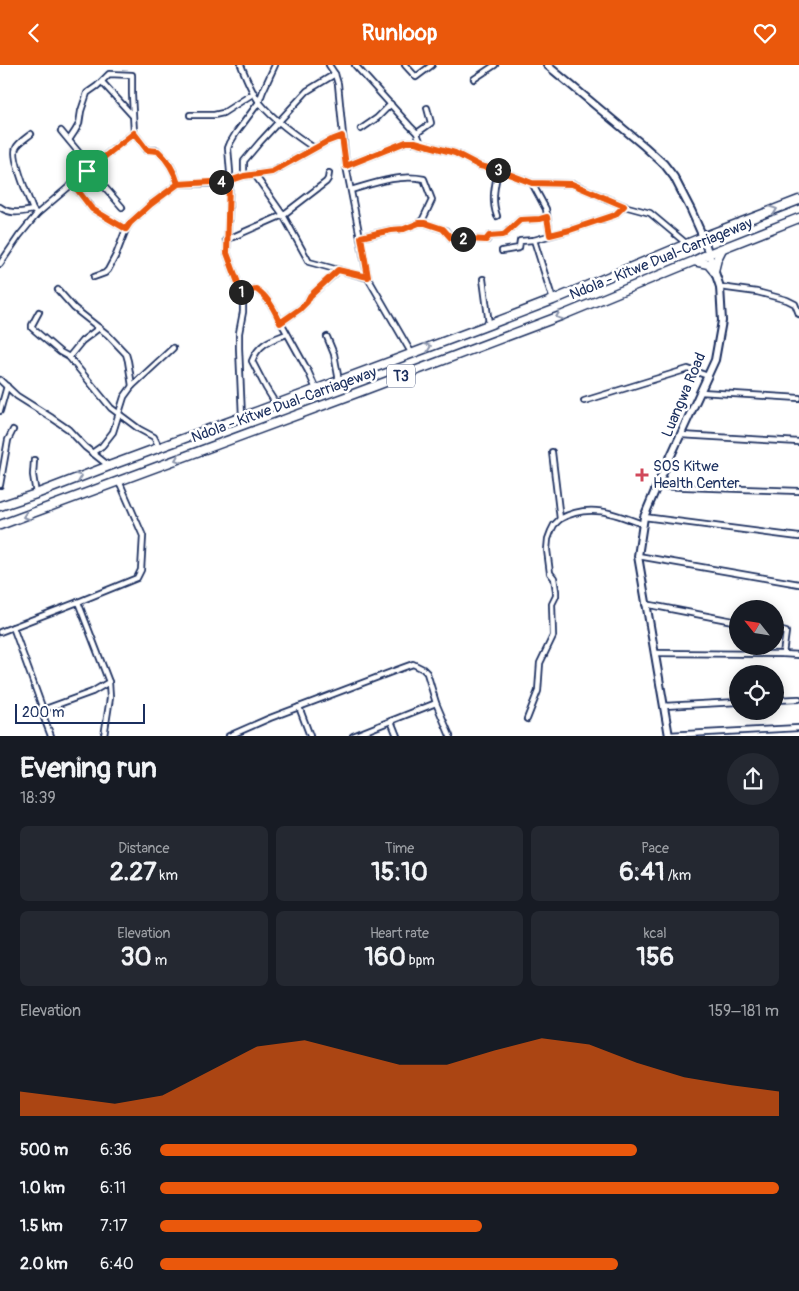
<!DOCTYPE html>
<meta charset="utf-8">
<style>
:root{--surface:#171b24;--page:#242831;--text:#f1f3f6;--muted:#9ea1a6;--accent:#ea580c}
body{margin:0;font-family:Pangolin,sans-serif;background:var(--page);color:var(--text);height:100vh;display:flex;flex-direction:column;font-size:19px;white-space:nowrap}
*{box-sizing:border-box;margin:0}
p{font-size:16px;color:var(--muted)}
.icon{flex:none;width:28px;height:28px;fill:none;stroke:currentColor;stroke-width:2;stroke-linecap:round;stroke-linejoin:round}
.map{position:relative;height:671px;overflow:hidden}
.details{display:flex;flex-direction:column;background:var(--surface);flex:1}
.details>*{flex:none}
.needle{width:32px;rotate:300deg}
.tools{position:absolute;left:729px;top:535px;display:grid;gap:10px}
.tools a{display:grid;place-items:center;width:55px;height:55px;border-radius:50%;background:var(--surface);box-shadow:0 2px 12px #0003;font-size:25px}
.scale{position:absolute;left:15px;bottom:12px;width:130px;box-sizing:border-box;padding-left:5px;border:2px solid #1b2f5e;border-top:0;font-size:14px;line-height:18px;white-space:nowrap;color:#1b2f5e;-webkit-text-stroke:4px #fff;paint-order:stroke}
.pin{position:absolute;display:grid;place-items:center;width:42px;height:42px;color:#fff;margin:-21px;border-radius:10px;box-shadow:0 2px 8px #0006}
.km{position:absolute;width:25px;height:25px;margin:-12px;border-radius:50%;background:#222;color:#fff;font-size:14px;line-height:25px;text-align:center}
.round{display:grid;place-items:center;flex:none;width:52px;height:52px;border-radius:26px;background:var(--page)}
.overview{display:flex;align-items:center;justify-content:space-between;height:85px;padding:0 20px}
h1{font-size:28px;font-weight:700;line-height:38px}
.figures{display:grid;grid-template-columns:repeat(3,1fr);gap:8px;height:85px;padding:5px 20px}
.figures div{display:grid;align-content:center;border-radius:8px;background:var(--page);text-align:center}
.figures b{font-size:25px;font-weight:700}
.figures small{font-size:14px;font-weight:400}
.figures p{font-size:14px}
.chart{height:140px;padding:10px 20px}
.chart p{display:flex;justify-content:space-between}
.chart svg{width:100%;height:90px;margin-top:5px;fill:var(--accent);opacity:.7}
ul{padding:0 20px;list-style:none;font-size:16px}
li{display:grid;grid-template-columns:80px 60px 1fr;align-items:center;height:38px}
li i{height:12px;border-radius:6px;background:var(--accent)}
header{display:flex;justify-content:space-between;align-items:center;height:65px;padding:0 20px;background:var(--accent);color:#fff;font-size:22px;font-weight:700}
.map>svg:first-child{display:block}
</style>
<header><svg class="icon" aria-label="back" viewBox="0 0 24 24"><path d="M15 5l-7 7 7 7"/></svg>Runloop<svg class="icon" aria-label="heart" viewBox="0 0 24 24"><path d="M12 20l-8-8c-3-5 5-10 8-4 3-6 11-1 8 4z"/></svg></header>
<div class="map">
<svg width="799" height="671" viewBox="0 0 799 671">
<rect width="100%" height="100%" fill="#fff"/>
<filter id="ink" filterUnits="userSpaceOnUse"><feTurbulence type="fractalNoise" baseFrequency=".02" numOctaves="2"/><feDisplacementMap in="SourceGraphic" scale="10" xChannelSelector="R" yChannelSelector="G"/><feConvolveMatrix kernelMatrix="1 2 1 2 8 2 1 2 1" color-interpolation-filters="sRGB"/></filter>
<g filter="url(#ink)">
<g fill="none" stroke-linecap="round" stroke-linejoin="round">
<g stroke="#1b2f5e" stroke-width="8">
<g id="street">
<path d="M241 0C246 13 252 28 260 38 275 56 295 70 314 83"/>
<path d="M329 0 335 9 338 19 346 101 368 213 412 289"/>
<path d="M355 0 410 61 417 68 421 79"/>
<path d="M405 0 416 12 432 0"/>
<path d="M474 14 495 0"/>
<path d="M102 17 132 50"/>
<path d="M190 50H214L223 48 254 28"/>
<path d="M361 64 377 53 391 39"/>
<path d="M61 66 80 89 87 106"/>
<path d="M417 68 431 58 427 43"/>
<path d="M31 69C26 73 18 78 16 83 11 92 29 134 33 145L37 149"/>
<path d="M69 75 75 66 79 59 81 46 87 28 97 21 109 9 132 10V29L134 68 147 85H157C167 94 175 107 178 119"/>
<path d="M346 101 406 77H415L455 88 480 101 498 105 532 118 573 119 624 141 650 148 687 179"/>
<path d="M89 104 122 142"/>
<path d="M255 110 283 150 309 197 368 213"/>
<path d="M244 111V96L260 77 307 26 335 9"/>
<path d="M532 118 546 144 550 170"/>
<path d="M73 119 92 144 126 164"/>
<path d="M351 125C375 118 399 109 424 114L432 135 423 154 419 158"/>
<path d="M0 142C11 150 21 147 33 145"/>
<path d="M497 151C491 135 495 121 498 105"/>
<path d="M361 172 391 165 404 164 419 158H425L445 165 451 173 487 175 489 171 502 170 505 169 520 155 540 154 547 152"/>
<path d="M226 175 283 150 326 117 328 114 329 108"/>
<path d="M534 175 553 235"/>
<path d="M502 186 519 183 520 176 534 175 570 165 615 150 624 141"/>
<path d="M0 199 19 171 37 149 105 91 134 68"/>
<path d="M94 212 105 208 108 205 116 190 126 164 130 158 151 139 178 119 220 118 229 116 244 111 272 107 326 77 342 71"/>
<path d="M483 214 489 259"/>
<path d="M720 222 757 227 787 235 795 239 799 249"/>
<path d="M58 225 74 243 108 270 126 289 128 296 132 321"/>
<path d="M242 232 254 224 258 226 264 230 273 243 308 306 316 324"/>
<path d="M39 247 32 260V263L60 287 69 292 111 343 139 364 154 372 159 382"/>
<path d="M280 258 300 244 307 237 310 231 339 205"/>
<path d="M327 272 334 289 339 316"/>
<path d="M69 292 82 276 99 263"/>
<path d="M0 315 17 331 52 353 68 364 85 382 109 401"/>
<path d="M701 327 799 333"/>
<path d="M584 336 688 304 708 311"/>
<path d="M276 339 266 323 252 296C259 278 271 275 287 269"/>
<path d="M0 346 7 321"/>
<path d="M242 352 239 283V268L243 247V236L241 226 227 188 230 107 228 83 230 78 236 68 259 37 263 26 275 0"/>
<path d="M681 370 799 377"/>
<path d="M552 387 560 454C588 438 614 448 642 459"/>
<path d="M92 388 102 381 113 367 124 332 132 321 173 283"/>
<path d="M34 395 33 410 36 429"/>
<path d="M0 420 8 375 13 365"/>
<path d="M657 421 799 426"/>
<path d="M644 452 799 472"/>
<path d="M638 491 799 519"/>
<path d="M78 537 109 617 110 633 104 671"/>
<path d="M645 539 738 557"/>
<path d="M13 562 44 647"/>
<path d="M775 564 786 567 783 589"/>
<path d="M0 567 78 537 137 513 141 505 143 471 119 416"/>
<path d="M654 588 783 589 799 590"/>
<path d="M775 635 799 634"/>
<path d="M664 641 738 637"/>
<path d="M299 642 310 671"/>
<path d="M527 654 538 626 540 598 553 571 552 539 556 531V526L554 513 550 508 547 485 548 474 551 466 554 460 560 454"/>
<path d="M391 656 397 671"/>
<path d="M668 670 799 663"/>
<path d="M51 671 44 653V647L48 643 92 627 109 617"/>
<path d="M229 671 270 653 402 603 413 599 423 604 427 608 436 638 450 671"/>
<path d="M353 671 436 638"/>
</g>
</g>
<g stroke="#1b2f5e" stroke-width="10">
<path id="secondary" d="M547 0 644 81 664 99 674 112 691 145 703 172 720 222 722 256 715 295 657 421 644 452 638 491 669 671"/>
</g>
<g stroke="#1b2f5e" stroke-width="11">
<g id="highway">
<path d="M694 196 708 199 714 206"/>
<path d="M714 206 717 194 722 184"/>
<path d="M0 441 36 429 109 401 242 352 483 262 553 235 703 172 799 135"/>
<path d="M0 460 359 327 563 250 694 196 708 189 799 153"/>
</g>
</g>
<use href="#street" stroke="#fff" stroke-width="4.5"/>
<use href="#secondary" stroke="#fff" stroke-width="6"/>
<use href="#highway" stroke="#fff" stroke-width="8"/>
</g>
<defs><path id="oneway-chevron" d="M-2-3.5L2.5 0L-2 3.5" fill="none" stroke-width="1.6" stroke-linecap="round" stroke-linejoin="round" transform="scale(1.25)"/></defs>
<g stroke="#8d97ae">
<use href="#oneway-chevron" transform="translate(774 145) rotate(-21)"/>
<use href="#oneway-chevron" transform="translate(559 251) rotate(159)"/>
<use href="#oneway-chevron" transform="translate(428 282) rotate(-21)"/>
<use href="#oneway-chevron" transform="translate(178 394) rotate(159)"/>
<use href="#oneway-chevron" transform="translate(79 412) rotate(-21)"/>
<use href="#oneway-chevron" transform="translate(26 451) rotate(160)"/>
</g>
</g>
<g fill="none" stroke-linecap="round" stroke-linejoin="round" filter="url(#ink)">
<g stroke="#fff" stroke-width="10">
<path id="route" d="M87 106 73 119 92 144 126 164 130 158 151 139 178 119 229 116 227 188 241 226 242 232 251 225 256 224C268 232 275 245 280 258L300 244 307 237 310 231 338 205 368 212 361 172 391 165 404 164 419 158H425L443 164 451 173 486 175 489 171 502 170 505 169 520 155 540 154 547 152 550 170 570 165 615 150 624 141 572 119 532 118 498 105 480 101 455 88 415 77H406L346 101 342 71 326 77 272 107 244 111 229 116 178 119C175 107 167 94 158 86L147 85 134 68 87 106"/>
</g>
<use href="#route" stroke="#ea580c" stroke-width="6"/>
</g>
<path fill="#d1495b" stroke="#fff" stroke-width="2" d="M639.5 402.5h5v5h5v5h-5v5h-5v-5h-5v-5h5z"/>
<g text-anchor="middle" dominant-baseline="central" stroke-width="5" stroke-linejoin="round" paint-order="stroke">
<rect fill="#fff" stroke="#5f6d8e" stroke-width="1" x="387" y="299.5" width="28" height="23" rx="4"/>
<g font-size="14" font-weight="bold" fill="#1b2f5e">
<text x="401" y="311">T3</text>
</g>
<g font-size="15" fill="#1b2f5e" stroke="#fff">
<text transform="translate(661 194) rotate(-22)">Ndola - Kitwe Dual-Carriageway</text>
<text transform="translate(684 330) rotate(-67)">Luangwa Road</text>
<text transform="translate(284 340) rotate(-20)">Ndola - Kitwe Dual-Carriageway</text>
</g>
<g font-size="15" fill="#1b2f5e" stroke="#fff" text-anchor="start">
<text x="653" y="401">SOS Kitwe<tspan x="653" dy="17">Health Center</tspan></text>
</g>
</g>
</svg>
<div class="tools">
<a><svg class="needle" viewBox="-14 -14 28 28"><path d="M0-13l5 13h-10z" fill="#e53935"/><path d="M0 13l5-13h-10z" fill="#9ea1a6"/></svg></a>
<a><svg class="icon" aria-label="locate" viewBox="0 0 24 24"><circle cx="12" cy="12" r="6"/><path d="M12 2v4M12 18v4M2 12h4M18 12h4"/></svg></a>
</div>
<div class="scale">200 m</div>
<div class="pin" style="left:87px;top:106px;background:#1e9e55"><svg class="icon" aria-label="arrive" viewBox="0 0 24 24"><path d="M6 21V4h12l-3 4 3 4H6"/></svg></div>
<b class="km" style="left:241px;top:227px">1</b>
<b class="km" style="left:463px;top:174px">2</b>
<b class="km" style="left:498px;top:105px">3</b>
<b class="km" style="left:221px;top:117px">4</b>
</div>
<section class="details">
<div class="overview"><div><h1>Evening run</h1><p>18:39</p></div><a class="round"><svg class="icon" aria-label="share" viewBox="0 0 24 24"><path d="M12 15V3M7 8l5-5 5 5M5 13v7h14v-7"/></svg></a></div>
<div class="figures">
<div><p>Distance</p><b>2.27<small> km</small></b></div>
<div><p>Time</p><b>15:10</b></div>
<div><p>Pace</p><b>6:41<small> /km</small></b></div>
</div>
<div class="figures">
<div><p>Elevation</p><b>30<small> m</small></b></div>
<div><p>Heart rate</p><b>160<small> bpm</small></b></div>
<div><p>kcal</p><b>156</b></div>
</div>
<div class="chart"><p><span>Elevation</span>159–181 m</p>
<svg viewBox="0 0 160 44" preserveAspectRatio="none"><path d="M0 44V32L10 35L20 38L30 34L40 22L50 10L60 7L70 13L80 19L90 19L100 12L110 6L120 9L130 18L140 25L150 29L160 32V44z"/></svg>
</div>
<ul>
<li><b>500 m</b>6:36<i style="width:77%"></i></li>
<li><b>1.0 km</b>6:11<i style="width:100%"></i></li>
<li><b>1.5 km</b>7:17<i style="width:52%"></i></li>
<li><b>2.0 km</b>6:40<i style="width:74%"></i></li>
</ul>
</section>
